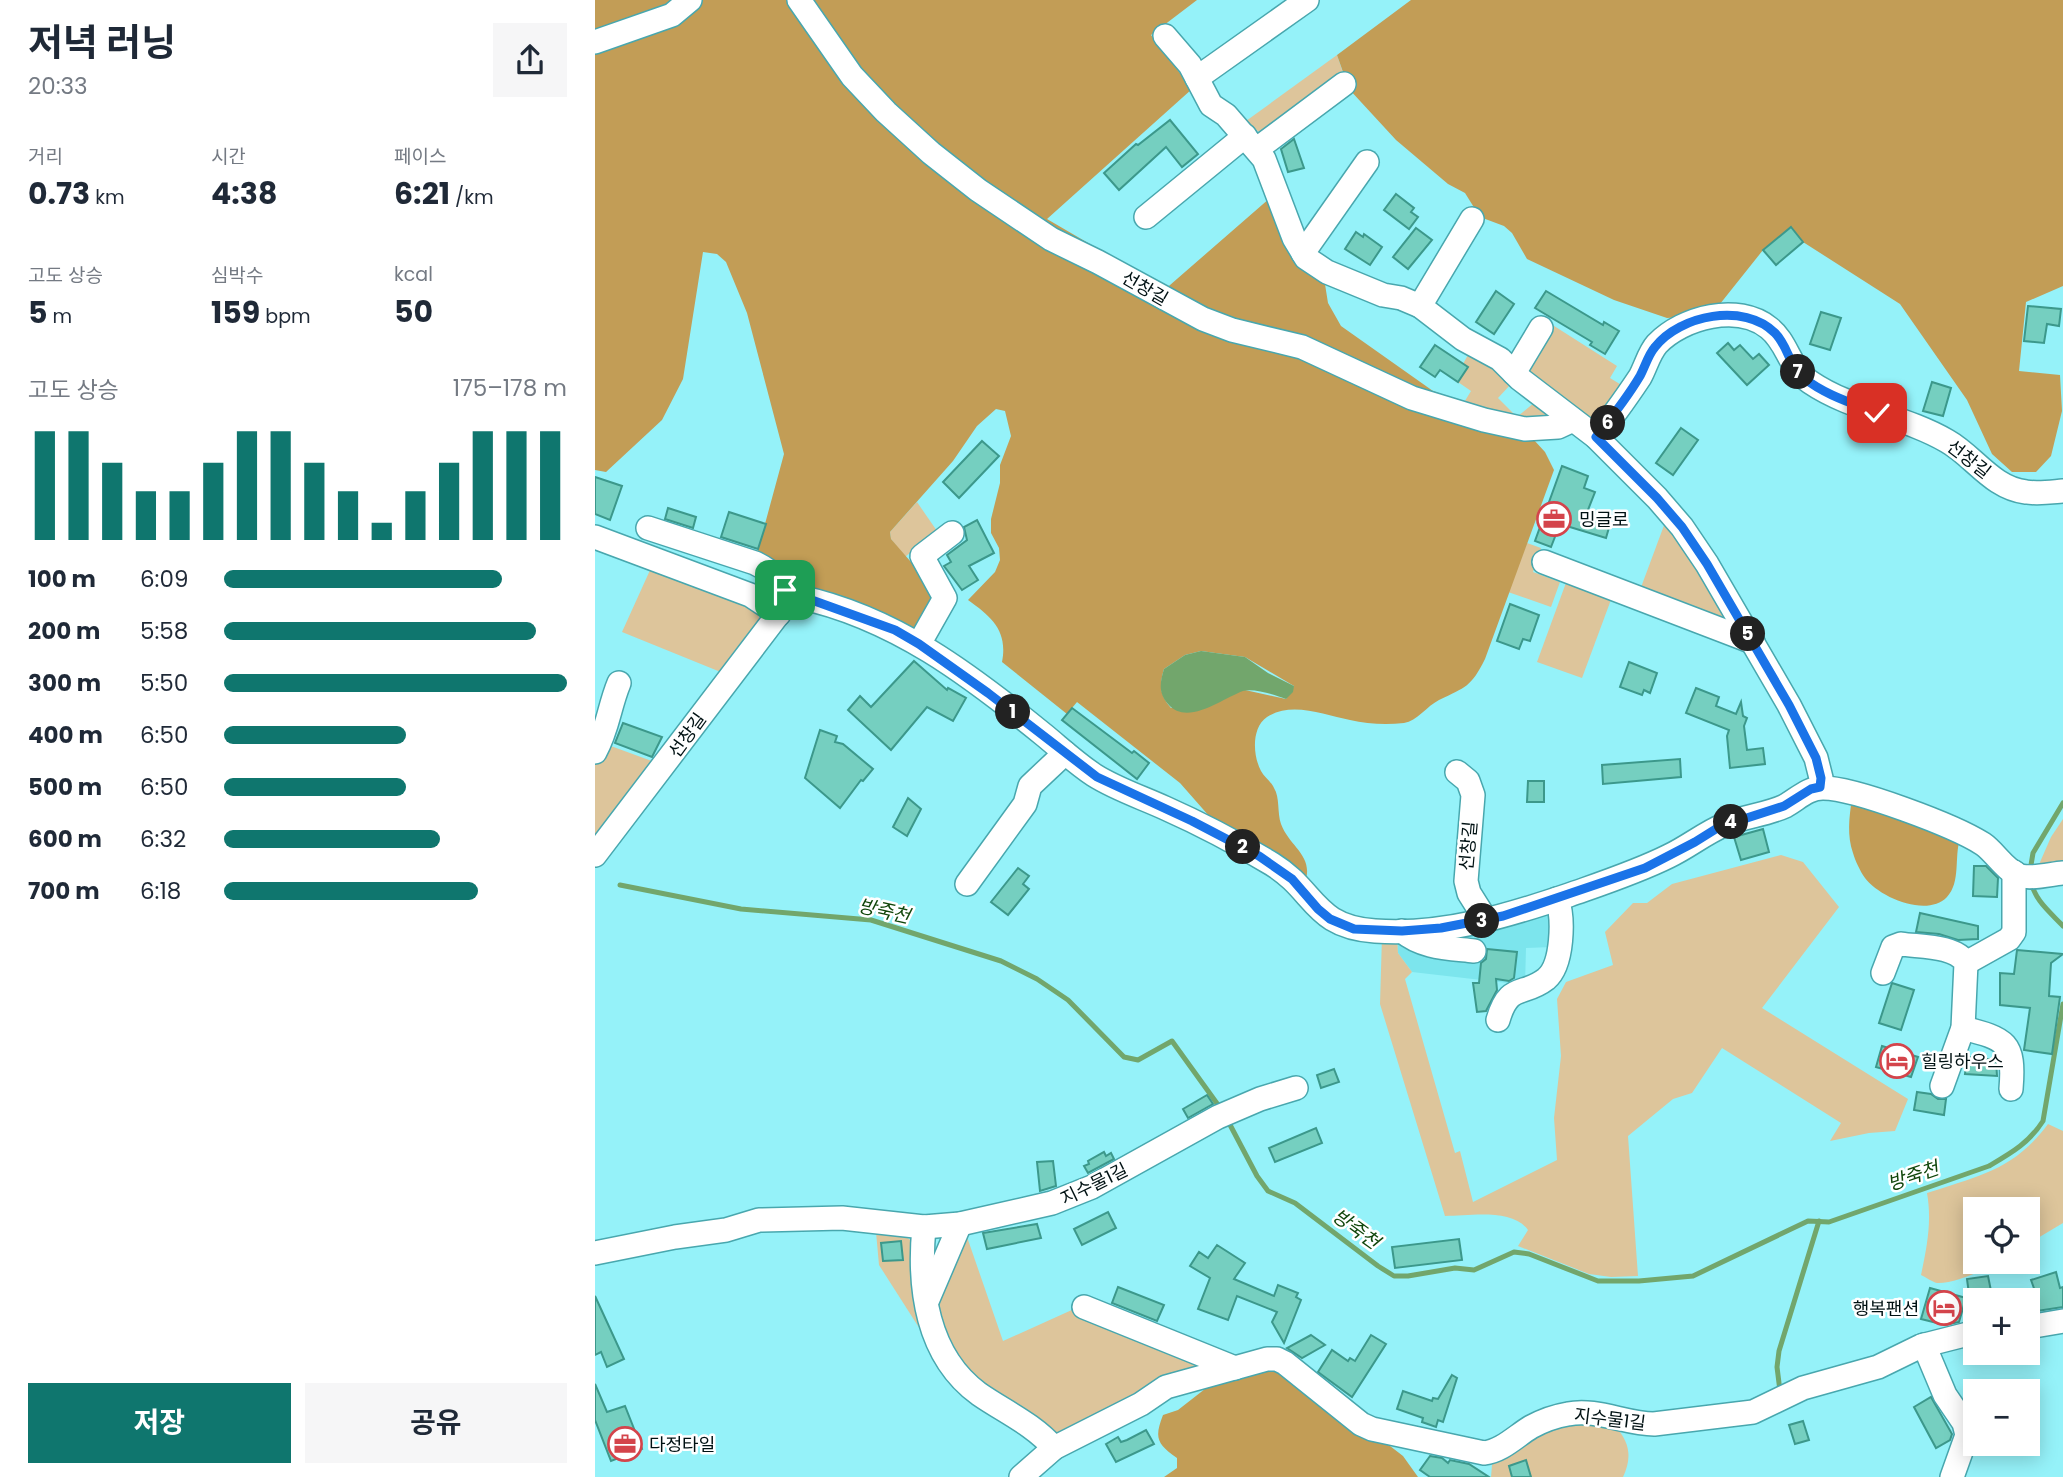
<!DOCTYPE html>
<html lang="ko">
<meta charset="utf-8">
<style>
:root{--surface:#fff;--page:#f6f6f7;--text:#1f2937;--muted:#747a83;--accent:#0f766e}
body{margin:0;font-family:Poppins,"Noto Sans KR",sans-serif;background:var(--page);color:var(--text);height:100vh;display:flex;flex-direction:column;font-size:26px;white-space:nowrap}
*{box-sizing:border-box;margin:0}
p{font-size:23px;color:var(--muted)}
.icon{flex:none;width:38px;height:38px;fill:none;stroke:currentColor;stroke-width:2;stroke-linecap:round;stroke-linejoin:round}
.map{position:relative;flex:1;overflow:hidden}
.drawer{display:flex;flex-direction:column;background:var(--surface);width:595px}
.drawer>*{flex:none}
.fabs{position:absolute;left:1368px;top:1197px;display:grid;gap:14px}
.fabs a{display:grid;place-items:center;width:77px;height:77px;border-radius:0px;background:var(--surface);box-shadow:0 4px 18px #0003;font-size:35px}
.pin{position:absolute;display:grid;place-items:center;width:60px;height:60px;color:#fff;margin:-30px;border-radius:14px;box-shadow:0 4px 10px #0006}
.km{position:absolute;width:35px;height:35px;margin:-18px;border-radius:50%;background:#222;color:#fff;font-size:19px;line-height:35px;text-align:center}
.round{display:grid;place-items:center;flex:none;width:74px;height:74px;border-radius:0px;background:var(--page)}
.head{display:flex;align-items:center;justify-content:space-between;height:119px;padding:0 28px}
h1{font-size:38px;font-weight:700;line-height:52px}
.metrics{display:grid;grid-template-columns:repeat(3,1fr);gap:10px;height:119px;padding:7px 28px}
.metrics div{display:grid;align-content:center}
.metrics b{font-size:30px;font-weight:700}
.metrics small{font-size:19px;font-weight:400}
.metrics p{font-size:19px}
.chart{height:196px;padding:14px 28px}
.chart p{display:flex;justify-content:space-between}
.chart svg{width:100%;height:126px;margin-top:7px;stroke:var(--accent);stroke-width:6}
.button{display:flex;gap:14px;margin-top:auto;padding:14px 28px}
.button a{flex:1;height:80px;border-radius:0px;background:var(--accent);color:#fff;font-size:28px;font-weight:700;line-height:80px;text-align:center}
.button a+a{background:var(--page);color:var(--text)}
ul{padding:0 28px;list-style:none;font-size:23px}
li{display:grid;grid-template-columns:112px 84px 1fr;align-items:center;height:52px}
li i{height:18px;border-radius:9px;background:var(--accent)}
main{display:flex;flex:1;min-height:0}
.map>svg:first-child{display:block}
</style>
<main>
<section class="drawer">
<div class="head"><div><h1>저녁 러닝</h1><p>20:33</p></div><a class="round"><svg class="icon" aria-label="share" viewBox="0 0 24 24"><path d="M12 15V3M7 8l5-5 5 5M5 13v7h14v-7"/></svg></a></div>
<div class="metrics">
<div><p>거리</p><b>0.73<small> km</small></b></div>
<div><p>시간</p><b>4:38</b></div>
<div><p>페이스</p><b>6:21<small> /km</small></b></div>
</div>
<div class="metrics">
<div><p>고도 상승</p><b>5<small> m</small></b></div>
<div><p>심박수</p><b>159<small> bpm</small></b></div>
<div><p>kcal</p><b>50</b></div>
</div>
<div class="chart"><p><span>고도 상승</span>175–178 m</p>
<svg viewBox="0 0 160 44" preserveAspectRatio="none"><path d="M5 44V6M15 44V6M25 44V17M35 44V27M45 44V27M55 44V17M65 44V6M75 44V6M85 44V17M95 44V27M105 44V38M115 44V27M125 44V17M135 44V6M145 44V6M155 44V6"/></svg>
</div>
<ul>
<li><b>100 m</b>6:09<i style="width:81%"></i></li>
<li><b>200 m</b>5:58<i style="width:91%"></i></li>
<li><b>300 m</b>5:50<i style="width:100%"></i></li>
<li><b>400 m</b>6:50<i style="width:53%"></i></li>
<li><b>500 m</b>6:50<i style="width:53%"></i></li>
<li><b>600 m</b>6:32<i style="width:63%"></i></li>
<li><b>700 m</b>6:18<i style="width:74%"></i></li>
</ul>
<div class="button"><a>저장</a><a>공유</a></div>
</section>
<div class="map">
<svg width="1468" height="1477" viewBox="0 0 1468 1477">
<rect width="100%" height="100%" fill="#95f2f9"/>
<path fill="#7ce5ed" d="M950 910 959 917 957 947 931 948 930 985 817 972 803 953 802 937Z"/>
<g fill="#ddc59b">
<path d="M742 55 748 73 664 132 651 121Z"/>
<path d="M956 324 1022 366 1015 378 1028 386 1007 417H993L932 376 930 364Z"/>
<path d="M874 353 899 364 916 384 903 398 922 417 940 402 967 422 943 426 865 409 876 391 863 382 873 368 868 364Z"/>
<path d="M322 502 342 531 310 557 296 539 295 532Z"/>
<path d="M1071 520 1095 553 1136 624 1045 590Z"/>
<path d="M932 543 946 548 938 572 965 582 956 607 913 592Z"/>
<path d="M56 568C80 575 155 594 164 617 165 619 165 626 166 628L133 675 27 632Z"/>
<path d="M972 580 1017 597 987 678 942 662Z"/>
<path d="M13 745 65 764 0 848V765Z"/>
<path d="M1468 819V867L1442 869 1456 837Z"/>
<path d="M1186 855 1208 862 1244 907 1167 1008 1313 1099 1300 1131 1274 1133 1235 1141 1246 1123 1127 1048 1097 1093 1078 1099 1033 1136 1043 1276 1016 1277 994 1274 923 1246 933 1230C917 1208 875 1216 850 1216L785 1004 787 936 802 937 803 953 817 972 810 979 860 1153 865 1151 878 1202 962 1160 959 1118 966 1056 962 999 971 982 1018 965 1010 932 1038 903H1052L1077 884Z"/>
<path d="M1453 1124 1468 1131V1223L1433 1244V1209H1381V1262H1404C1390 1270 1358 1284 1342 1283 1337 1282 1331 1277 1326 1275 1332 1247 1337 1221 1332 1193 1383 1176 1419 1170 1453 1124Z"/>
<path d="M281 1232 311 1237 320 1243 330 1337 284 1265Z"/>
<path d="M371 1234 408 1341 479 1309 617 1364 464 1439 375 1381 338 1310Z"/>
<path d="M967 1421 1021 1427C1035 1443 1037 1458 1028 1477H896L897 1465 904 1455Z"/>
</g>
<g fill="#c29d56" fill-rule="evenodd">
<path d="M0 0H89L0 37Z"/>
<path d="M101 0H197L252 77 501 265 939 440 950 452 959 470 890 659C876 687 871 687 844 700 832 706 822 721 809 723 791 725 772 724 755 720 729 715 697 701 672 717 656 728 658 756 666 771 669 777 676 781 679 788 685 797 682 813 686 824 695 848 721 856 709 885L629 833 585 783 482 702 472 714 407 662C413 631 397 617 373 600L400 572 405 560 404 548 396 533V519L405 483V465L416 436 410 411 401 409 382 426 358 461 295 532 296 539 342 592 322 636 202 592 161 557 189 454 152 313 131 262 122 254 108 252 88 379 67 420 11 472 0 470V47ZM606 651 650 657 699 686 691 699 650 690 576 708C565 695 564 686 569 669L590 655Z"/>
<path d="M211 0H602L556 35 597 89 452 219 517 257 567 292 675 198 698 254 708 266 729 278 733 303 746 326 838 391 869 402 865 409 825 397 772 375 710 344 636 326 608 316 421 211 325 138 293 107 261 71Z"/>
<path d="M816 0H1468V286L1431 302 1424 371 1465 375 1467 411 1456 456 1441 472H1417L1397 454 1372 400 1305 304 1208 242 1196 227 1168 250 1121 309 1099 316 1072 318 1019 300 932 259 917 233 909 226 885 217 870 193 853 184 801 140 754 89 742 55Z"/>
<path d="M1257 799 1365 839C1359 857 1366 882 1352 897 1332 918 1284 897 1270 878 1265 871 1260 860 1258 853 1252 836 1254 817 1257 799Z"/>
<path d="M681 1368 759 1429 795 1446 808 1456 823 1477H569L582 1468V1458C562 1444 559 1438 568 1415L583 1410 624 1378Z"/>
</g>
<path fill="#72a66c" d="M606 651 650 657 673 673 699 686 698 692 691 699C680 695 659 688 648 691 628 698 592 727 573 704 563 693 565 682 569 669L590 655Z"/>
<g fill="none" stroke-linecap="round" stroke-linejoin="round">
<g stroke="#72a66c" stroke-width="5">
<path d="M1435 871 1438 853 1468 803"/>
<path d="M1436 881C1439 900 1456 913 1468 926"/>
<path d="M25 885 146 909 276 920 406 961 442 979 473 1000 529 1057 543 1060 577 1041 626 1109"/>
<path d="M633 1121 662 1176 673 1191 700 1203 783 1266 799 1276H813L860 1268 879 1270 919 1252 934 1254 1003 1281H1044L1098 1276 1213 1221 1234 1222 1394 1166C1416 1153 1434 1143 1448 1121L1468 1004"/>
<path d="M1185 1391 1182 1367 1184 1351 1224 1221"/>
</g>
</g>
<g fill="#75cfc0" stroke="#3c988b" stroke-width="2">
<path d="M575 120 603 154 587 167 571 147 524 190 509 173 541 144 543 145Z"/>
<path d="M699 139 709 168 693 172 686 149Z"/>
<path d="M801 194 819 208 816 212 823 217 814 229 789 210Z"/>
<path d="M1196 227 1208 242 1181 265 1168 250Z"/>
<path d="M821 228 837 240 813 269 798 257Z"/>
<path d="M761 232 768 237 769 234 787 247 775 265 750 249Z"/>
<path d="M901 291 919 304 899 334 881 322Z"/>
<path d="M951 291 1008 325 1009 322 1024 331 1010 354 995 345 997 342 940 308Z"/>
<path d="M1433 306 1466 309 1464 326 1452 324 1449 343 1429 341Z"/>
<path d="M1226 312 1246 318 1235 350 1215 344Z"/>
<path d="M1133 343 1139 350 1145 345 1158 359 1164 354 1174 365 1152 385 1122 353Z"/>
<path d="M840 345 873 367 863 382 845 370 840 377 825 367Z"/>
<path d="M1337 382 1356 388 1348 416 1328 411Z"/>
<path d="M1086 428 1103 440 1078 475 1061 463Z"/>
<path d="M387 441 404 456 364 498 348 482Z"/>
<path d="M967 466 993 476 989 488 1000 492 991 515 1015 524 1011 538 965 524 956 547 940 541Z"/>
<path d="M0 477 27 486 15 520 0 514Z"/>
<path d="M73 508 101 517 98 528 70 519Z"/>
<path d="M134 512 171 524 163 549 126 537Z"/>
<path d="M382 520 399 553 374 566 383 580 367 590 349 566 356 562 352 555 372 540 369 527Z"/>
<path d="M915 604 944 615 935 641 928 639 924 649 902 641Z"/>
<path d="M319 661 352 690 353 688 371 698 358 721 332 707 296 750 253 710 265 696 276 707Z"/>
<path d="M1034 662 1062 673 1055 693 1049 690 1047 695 1025 687Z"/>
<path d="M1101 688 1124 697 1121 706 1141 714 1146 702 1148 716 1152 718 1149 726 1152 750 1168 748 1170 764 1135 768 1132 736 1134 730 1091 713Z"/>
<path d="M477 708 537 753 539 751 554 763 542 779 467 720Z"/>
<path d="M28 723 67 737 57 757 20 743Z"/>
<path d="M225 730 242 736 240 742 248 744 278 769 268 781 266 780 245 808 210 778Z"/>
<path d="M1085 759 1086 777 1008 784 1007 765Z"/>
<path d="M933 781H949V802H932Z"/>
<path d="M313 798 326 809 312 836 298 827Z"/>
<path d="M1168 829 1174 852 1146 860 1139 837Z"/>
<path d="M1379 866H1391L1403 878 1402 897 1378 896Z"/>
<path d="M423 868 434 876 428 884 434 889 413 915 396 902Z"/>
<path d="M1325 913 1383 926V939L1363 940 1344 934 1321 932Z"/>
<path d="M892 949 922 952 919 978 914 981 901 979 902 990 891 1011 882 1012 878 983H884L886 963 891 959Z"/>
<path d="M1422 950 1468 954 1456 963 1454 996 1465 997 1457 1054 1429 1050 1435 1008 1405 1005V973L1419 974Z"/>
<path d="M1297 983 1319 990 1306 1030 1284 1023Z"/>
<path d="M1287 1046 1323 1057 1316 1077 1281 1067Z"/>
<path d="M1372 1057 1401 1060 1402 1076 1370 1074Z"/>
<path d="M739 1069 744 1082 726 1088 722 1075Z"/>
<path d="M1322 1092 1336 1094 1343 1099H1351L1349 1115 1319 1110Z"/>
<path d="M612 1095 618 1104 593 1118 588 1109Z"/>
<path d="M721 1128 727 1143 680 1162 674 1148Z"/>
<path d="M509 1152 511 1156 516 1153 519 1159 493 1173 489 1166 494 1164 493 1161Z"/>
<path d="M458 1161 461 1186 445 1191 442 1162Z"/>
<path d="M513 1212 521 1228 487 1245 479 1229Z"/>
<path d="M442 1224 446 1238 392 1249 388 1233Z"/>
<path d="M864 1239 867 1260 800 1268 797 1247Z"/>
<path d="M306 1241 308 1260 288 1261 286 1243Z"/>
<path d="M622 1245 650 1263 639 1279 679 1296 683 1285 703 1293 701 1297 706 1300 689 1343 677 1322 682 1312 642 1296 633 1320 603 1309 615 1278 595 1266 604 1252 613 1258Z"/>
<path d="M1461 1272 1465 1288 1468 1287V1307L1436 1312 1432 1297 1441 1294 1436 1280Z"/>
<path d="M1393 1276 1396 1291 1374 1294 1372 1279Z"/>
<path d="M523 1287 569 1305 562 1321 517 1303Z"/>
<path d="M1335 1288 1371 1298 1364 1322 1350 1325 1326 1319Z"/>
<path d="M0 1296 29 1359 12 1367 6 1352 0 1355Z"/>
<path d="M716 1335 730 1345 707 1358 692 1348Z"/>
<path d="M776 1335 791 1344 757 1397 723 1372 737 1350 753 1361 755 1358 760 1361Z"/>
<path d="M857 1375 862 1378 848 1422 843 1420 841 1427 827 1422 828 1418 802 1409 808 1391 837 1401 838 1398 843 1399Z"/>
<path d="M0 1384 12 1412 30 1406 47 1449 16 1461 0 1420Z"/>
<path d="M1336 1397 1357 1434 1355 1440 1341 1448 1319 1407Z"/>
<path d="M1208 1421 1214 1440 1200 1444 1194 1425Z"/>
<path d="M551 1430 559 1444 521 1462 511 1444 523 1437 526 1442 532 1440Z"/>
<path d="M835 1456 847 1458 853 1463 855 1460 874 1464 894 1477H835L825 1470Z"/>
<path d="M931 1460 936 1477H917L914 1466Z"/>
</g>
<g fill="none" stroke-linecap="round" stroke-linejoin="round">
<g stroke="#48a7ae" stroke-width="26">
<g id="minor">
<path d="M204 0 257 76 291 112 336 153 383 190 456 239 503 262 608 319 637 330 707 347 817 398 889 420 930 429 963 427 978 420"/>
<path d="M570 36 595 65 616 105 631 115 669 159 699 238 711 258 732 272 788 295 806 298 825 306 868 339 905 359 925 379 1001 437 1062 498 1087 527 1112 564 1194 705 1221 758 1226 778 1225 787"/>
<path d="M0 42 77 15 95 0"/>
<path d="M602 78 712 0"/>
<path d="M662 149 749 84"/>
<path d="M551 217 650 136"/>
<path d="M708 253 772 162"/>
<path d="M825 306 877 219"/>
<path d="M919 373 946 328"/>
<path d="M1001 437C1017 418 1031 398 1045 377 1051 366 1054 353 1062 344 1088 317 1143 303 1174 328 1193 343 1194 368 1215 382 1256 410 1309 416 1352 441 1379 456 1397 488 1431 492 1443 494 1456 492 1468 491"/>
<path d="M53 528 160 563C179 572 187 582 194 601"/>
<path d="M0 537 155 595 184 614"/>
<path d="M949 562 1158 642"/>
<path d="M324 644 350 598 327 556 357 533"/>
<path d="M0 752C13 729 14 707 24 683"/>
<path d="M862 772 873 781 878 795 871 881 874 893 891 920"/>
<path d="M0 855 191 604 204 597C299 617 375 675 449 735 466 749 481 763 499 775 521 789 546 797 570 808 606 824 642 843 677 864 721 891 718 927 780 931 847 936 912 916 974 895 1008 883 1042 872 1074 856 1093 847 1110 833 1129 825 1149 816 1171 815 1190 806 1203 799 1212 788 1228 788 1260 788 1360 826 1388 844 1400 852 1411 872 1426 876 1438 879 1456 874 1468 873"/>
<path d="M372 884 430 804 435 786 470 753"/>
<path d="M807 931C827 948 853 948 879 951"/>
<path d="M1371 963 1414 939 1419 932V872"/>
<path d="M1288 973 1298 947 1306 944C1325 947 1360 945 1371 963L1368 1028 1347 1086"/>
<path d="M903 1020C914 982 928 997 951 979 968 965 969 918 962 899"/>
<path d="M1368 1028C1411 1039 1420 1042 1416 1089"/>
<path d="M329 1227C323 1288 332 1356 384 1394 410 1412 438 1424 459 1448"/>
<path d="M0 1253 80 1237 131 1230 164 1220 247 1218 329 1227 365 1224 457 1203 497 1187 623 1117 665 1099 701 1088"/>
<path d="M333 1299 365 1224"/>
<path d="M489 1307 640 1368"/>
<path d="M1433 1327 1468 1321"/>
<path d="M1329 1345 1350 1395 1369 1423 1372 1435 1357 1477"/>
<path d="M426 1477 459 1448 546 1404 571 1387 672 1359H682L690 1363 766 1424 777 1429 889 1453C907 1451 921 1436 936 1427 947 1421 961 1416 973 1414 1001 1408 1031 1424 1059 1424L1158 1412 1208 1388 1283 1367 1326 1346 1381 1332"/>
</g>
</g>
<use href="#minor" stroke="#fff" stroke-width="23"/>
</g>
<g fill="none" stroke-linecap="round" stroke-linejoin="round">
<g stroke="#fff" stroke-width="14">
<path id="route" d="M190 590 194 601 204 597 214 599 300 630 324 644 393 693 502 777 597 821 664 856 697 879 723 909 735 919 759 929 807 931 846 928 908 916 1050 868 1100 842 1124 827 1189 806 1216 789 1225 787 1226 778 1221 758 1194 705 1112 564 1087 527 1062 498 1001 437C1017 417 1032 398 1045 376 1050 367 1053 355 1060 347 1085 315 1149 302 1180 333 1193 346 1194 366 1209 378 1230 395 1257 403 1282 413"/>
</g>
<use href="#route" stroke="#1a73e8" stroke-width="9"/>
</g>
<defs>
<g id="office-ring" transform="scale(1.75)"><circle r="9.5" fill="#fff" stroke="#d4444b" stroke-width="1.5"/><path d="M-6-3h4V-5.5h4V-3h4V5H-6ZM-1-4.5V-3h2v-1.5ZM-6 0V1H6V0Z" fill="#d4444b"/></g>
<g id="hotel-ring" transform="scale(1.75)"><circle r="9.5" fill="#fff" stroke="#d4444b" stroke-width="1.5"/><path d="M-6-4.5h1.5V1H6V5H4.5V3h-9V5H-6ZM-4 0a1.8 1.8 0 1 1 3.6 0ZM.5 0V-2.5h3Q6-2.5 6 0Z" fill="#d4444b"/></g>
</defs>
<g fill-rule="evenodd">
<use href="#office-ring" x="959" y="519"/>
<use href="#hotel-ring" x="1302" y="1061"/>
<use href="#hotel-ring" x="1349" y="1308"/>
<use href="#office-ring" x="30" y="1444"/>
</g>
<g text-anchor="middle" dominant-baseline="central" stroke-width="5" stroke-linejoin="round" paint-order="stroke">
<g font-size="18" fill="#001113" stroke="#fff">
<text transform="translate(550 288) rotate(30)">선창길</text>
<text transform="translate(1374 459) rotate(38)">선창길</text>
<text transform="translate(92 735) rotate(-54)">선창길</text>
<text transform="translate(873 846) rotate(-85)">선창길</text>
<text transform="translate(499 1184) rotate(-26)">지수물1길</text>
<text transform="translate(1015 1419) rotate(7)">지수물1길</text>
</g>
<g font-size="18" fill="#001113" stroke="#fff" text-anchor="start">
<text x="984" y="519">밍글로</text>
<text x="1326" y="1061">힐링하우스</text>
<text x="1324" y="1308" text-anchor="end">행복팬션</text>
<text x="54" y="1444">다정타일</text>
</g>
<g font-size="19" font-style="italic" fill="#10460b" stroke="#fff">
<text transform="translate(289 911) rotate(13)">방죽천</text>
<text transform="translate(1318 1176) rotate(-19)">방죽천</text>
<text transform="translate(761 1229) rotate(36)">방죽천</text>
</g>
</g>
</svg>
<div class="fabs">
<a><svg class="icon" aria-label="locate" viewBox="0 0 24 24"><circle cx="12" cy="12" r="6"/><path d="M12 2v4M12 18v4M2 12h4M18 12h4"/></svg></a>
<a>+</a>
<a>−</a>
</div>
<div class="pin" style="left:190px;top:590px;background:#1e9e55"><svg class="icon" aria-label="arrive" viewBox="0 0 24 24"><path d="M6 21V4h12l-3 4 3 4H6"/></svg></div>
<div class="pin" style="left:1282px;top:413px;background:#d93025"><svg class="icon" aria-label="check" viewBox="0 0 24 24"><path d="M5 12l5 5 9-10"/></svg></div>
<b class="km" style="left:418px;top:712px">1</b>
<b class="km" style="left:648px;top:847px">2</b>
<b class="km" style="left:887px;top:921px">3</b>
<b class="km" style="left:1136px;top:822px">4</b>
<b class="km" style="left:1153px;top:634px">5</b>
<b class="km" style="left:1013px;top:423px">6</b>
<b class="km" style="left:1203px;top:372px">7</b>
</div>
</main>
